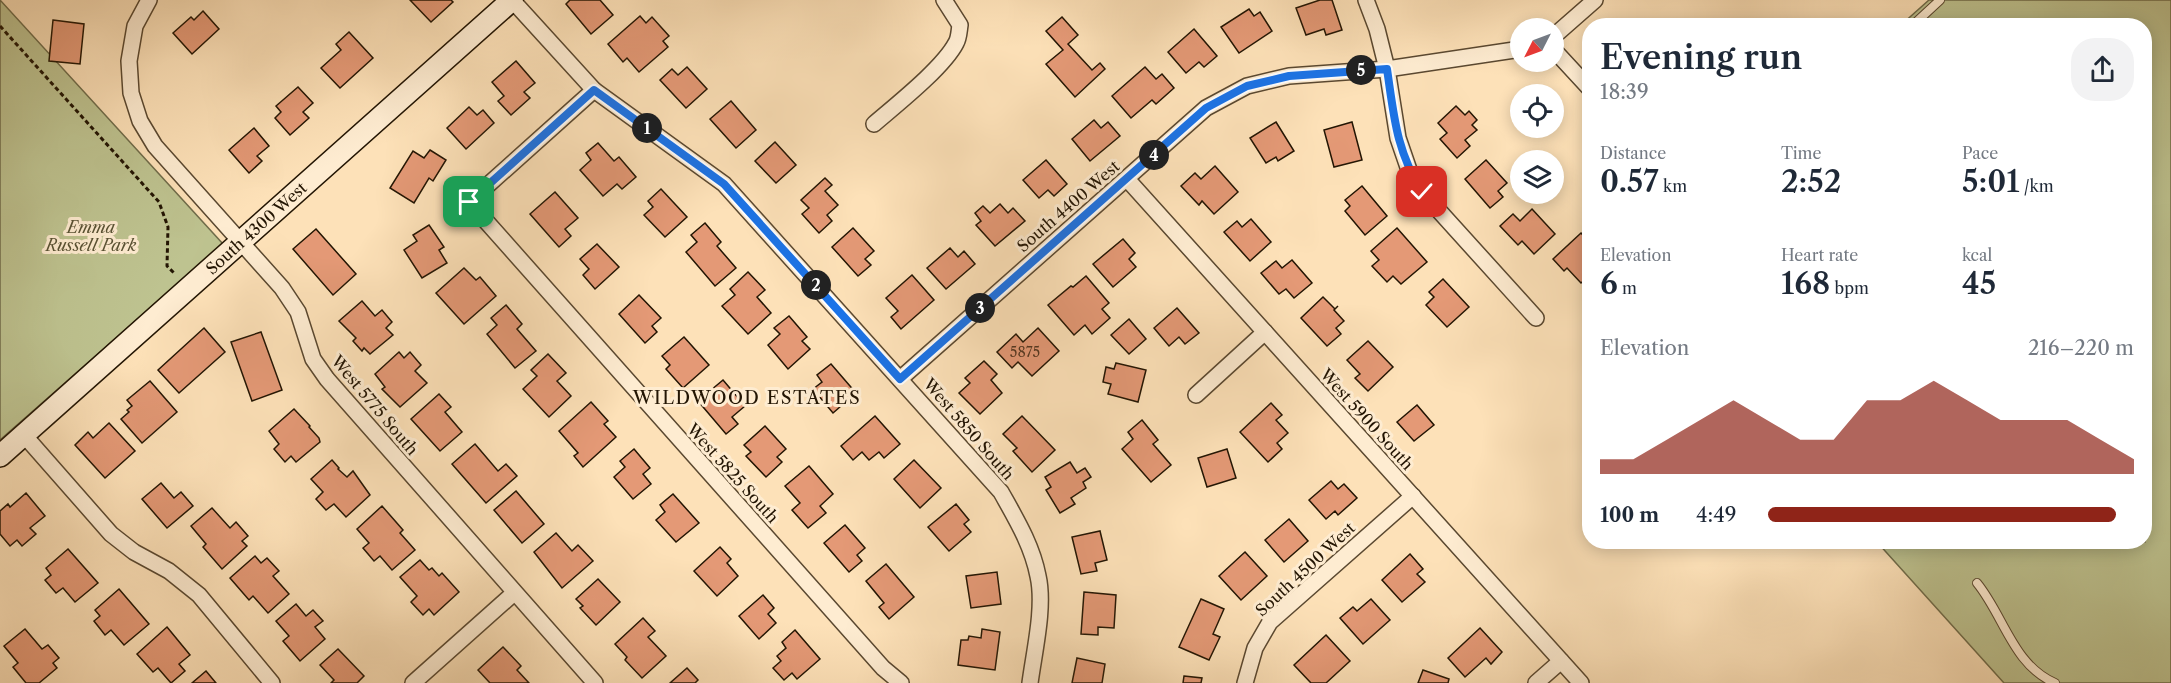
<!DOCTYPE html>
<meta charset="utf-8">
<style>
:root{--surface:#fff;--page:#f2f2f3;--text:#1f2937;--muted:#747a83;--accent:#8f2418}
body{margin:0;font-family:"Libre Caslon Text",serif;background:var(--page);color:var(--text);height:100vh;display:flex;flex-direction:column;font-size:22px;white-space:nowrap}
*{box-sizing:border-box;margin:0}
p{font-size:20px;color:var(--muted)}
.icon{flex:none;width:33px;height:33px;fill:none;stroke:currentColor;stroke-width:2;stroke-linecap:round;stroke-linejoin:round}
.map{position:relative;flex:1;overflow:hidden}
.side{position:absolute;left:1582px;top:18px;width:570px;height:531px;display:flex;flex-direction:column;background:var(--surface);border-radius:24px;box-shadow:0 3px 15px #0003}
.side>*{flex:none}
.needle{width:39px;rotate:228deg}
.tools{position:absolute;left:1510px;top:18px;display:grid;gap:12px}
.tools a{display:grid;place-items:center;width:54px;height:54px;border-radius:50%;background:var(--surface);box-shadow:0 3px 15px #0003;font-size:30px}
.pin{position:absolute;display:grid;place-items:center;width:51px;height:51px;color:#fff;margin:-26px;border-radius:12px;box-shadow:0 3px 9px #0006}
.km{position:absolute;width:30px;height:30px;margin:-15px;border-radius:50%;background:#222;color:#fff;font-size:16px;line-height:30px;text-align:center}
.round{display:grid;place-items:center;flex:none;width:63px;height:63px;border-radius:24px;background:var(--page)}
.head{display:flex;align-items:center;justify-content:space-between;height:102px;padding:0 18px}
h1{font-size:33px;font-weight:600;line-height:45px}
.stats{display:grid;grid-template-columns:repeat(3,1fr);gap:9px;height:102px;padding:6px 18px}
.stats div{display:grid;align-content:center}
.stats b{font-size:30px;font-weight:600}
.stats small{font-size:16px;font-weight:400}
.stats p{font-size:16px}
.chart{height:168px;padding:12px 18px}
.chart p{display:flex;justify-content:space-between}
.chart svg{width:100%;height:108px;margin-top:6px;fill:var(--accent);opacity:.7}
ul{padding:0 18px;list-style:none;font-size:20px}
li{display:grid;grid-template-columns:96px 72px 1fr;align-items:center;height:45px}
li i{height:15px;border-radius:8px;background:var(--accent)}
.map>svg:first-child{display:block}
</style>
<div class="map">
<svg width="2171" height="683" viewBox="0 0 2171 683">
<rect width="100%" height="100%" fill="#fde1b8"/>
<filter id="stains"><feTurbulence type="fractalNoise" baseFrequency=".00333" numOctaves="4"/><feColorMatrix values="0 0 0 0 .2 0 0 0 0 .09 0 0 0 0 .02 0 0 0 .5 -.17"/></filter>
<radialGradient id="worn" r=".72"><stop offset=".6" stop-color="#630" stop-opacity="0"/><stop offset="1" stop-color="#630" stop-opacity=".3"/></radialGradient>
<g fill="#bec390" stroke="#706c4a" stroke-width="1.5">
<path d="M0 0 223 244 0 440Z"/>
<path d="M1929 0H2171V683H2004L1877 542H2145V26L1901 25Z"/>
</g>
<g fill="#e49976" stroke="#231503" stroke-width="1.5">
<path d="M410 0H451L453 2 431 22Z"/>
<path d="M570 0H600L613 15 591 34 566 4Z"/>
<path d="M1320 0H1332L1342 30 1326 35 1324 29 1306 35 1296 8Z"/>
<path d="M1249 9 1254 16 1260 12 1272 31 1239 53 1221 27Z"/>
<path d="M203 11 219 29 192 54 173 33 191 17 194 20Z"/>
<path d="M640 16 646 23 652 17 669 36 663 41 668 47 639 72 627 58 623 62 608 44Z"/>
<path d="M1062 17 1078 35 1068 44 1092 70 1100 63 1105 69 1075 97 1046 64 1063 50 1046 31Z"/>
<path d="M53 20 84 24 80 64 49 61Z"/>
<path d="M1194 29 1217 56 1204 67 1199 62 1186 73 1168 52Z"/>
<path d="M349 32 373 58 340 88 321 68 341 50 336 44Z"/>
<path d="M516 61 535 83 524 92 530 98 511 115 498 101 504 96 492 82Z"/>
<path d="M687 67 707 89 686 108 660 80 672 69 678 75Z"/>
<path d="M1145 67 1156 79 1162 74 1174 88 1156 104 1152 100 1131 118 1112 96Z"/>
<path d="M298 87 313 103 303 112 309 118 290 135 275 118 281 112 276 106Z"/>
<path d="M731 101 756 130 736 148 710 119Z"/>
<path d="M1456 106 1465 115 1469 111 1477 120 1472 125 1477 130 1465 140 1470 146 1457 158 1440 139 1447 133 1438 123Z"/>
<path d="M469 107 477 115 483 110 494 123 466 149 447 128Z"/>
<path d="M1094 120 1101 128 1108 122 1120 136 1090 161 1072 139Z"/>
<path d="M1276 122 1294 151 1278 161 1276 157 1266 163 1250 138Z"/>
<path d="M1352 122 1362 160 1334 167 1324 130Z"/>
<path d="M254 128 269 146 257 156 262 161 249 173 229 150Z"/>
<path d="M775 142 796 165 776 183 755 161Z"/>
<path d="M598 143 614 161 619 157 636 177 622 189 617 184 603 196 580 170 591 160 586 153Z"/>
<path d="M430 150 446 160 433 181 429 178 414 203 390 188 413 151 424 158Z"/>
<path d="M1046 160 1067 184 1054 196 1048 190 1039 198 1023 180Z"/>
<path d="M1486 160 1507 183 1498 191 1503 197 1490 208 1465 179Z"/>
<path d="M1215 166 1238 192 1214 214 1202 201 1199 205 1181 186 1195 173 1201 179Z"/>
<path d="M825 178 832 185 825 191 838 205 827 215 832 221 819 233 802 214 809 208 801 200Z"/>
<path d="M1362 186 1387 216 1365 235 1345 211 1350 206 1345 200Z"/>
<path d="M661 189 687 217 665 237 644 215 653 207 648 201Z"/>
<path d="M555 192 578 218 565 229 571 236 559 247 530 214Z"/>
<path d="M1000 204 1008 213 1013 208 1025 221 995 246 976 225 981 221 975 213 983 206 990 213Z"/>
<path d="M1532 209 1555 234 1534 254 1522 241 1518 245 1500 226 1513 214 1520 221Z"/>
<path d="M1251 219 1271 242 1250 261 1224 232 1237 221 1242 227Z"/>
<path d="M705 223 721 242 717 246 736 268 715 286 686 252 697 242 691 235Z"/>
<path d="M429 225 444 247 439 250 447 263 422 278 404 250 417 241 413 235Z"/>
<path d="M853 228 874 251 865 259 871 265 858 276 832 247Z"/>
<path d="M1397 228 1427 262 1401 284 1393 276 1387 282 1372 266 1379 260 1371 251Z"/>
<path d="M316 229 356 274 333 295 293 249Z"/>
<path d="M1581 233 1590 243V275L1581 283 1567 268 1564 271 1553 259Z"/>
<path d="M1123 239 1135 253 1129 259 1136 267 1113 287 1093 264Z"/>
<path d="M597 244 619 267 595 289 583 275 589 269 580 259Z"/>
<path d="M950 248 958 257 964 251 975 264 946 289 927 268Z"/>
<path d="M1292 260 1312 283 1294 298 1286 289 1279 294 1261 273 1276 261 1282 268Z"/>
<path d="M464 268 476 280 480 277 496 296 464 324 436 293Z"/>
<path d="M748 272 765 290 757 297 771 313 748 334 722 306 735 295 730 289Z"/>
<path d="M912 275 934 300 901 329 891 317 898 311 886 298Z"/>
<path d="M1086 276 1109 303 1102 309 1110 318 1092 334 1085 325 1074 335 1048 305 1071 286 1073 287Z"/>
<path d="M1443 279 1469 307 1447 327 1426 305 1434 297 1429 292Z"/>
<path d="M639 295 661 318 652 326 657 332 645 343 619 314Z"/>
<path d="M1323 297 1335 309 1338 306 1334 310 1344 321 1336 328 1341 334 1327 346 1301 318Z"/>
<path d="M362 301 375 316 382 310 392 322 386 328 393 335 370 354 364 348 362 351 353 341 356 338 339 321Z"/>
<path d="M506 305 522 324 517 329 536 351 515 368 487 334 497 325 491 318Z"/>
<path d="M1177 308 1199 333 1185 344 1179 337 1169 346 1154 328Z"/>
<path d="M789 316 807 337 802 341 810 349 788 369 768 345 780 334 774 328Z"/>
<path d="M1129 319 1146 339 1129 354 1111 335Z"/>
<path d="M204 328 225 352 179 393 158 370Z"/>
<path d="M1038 328 1059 351 1032 376 1018 362 1012 368 997 352 1016 334 1023 342Z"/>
<path d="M261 332 282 390 252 401 231 342Z"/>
<path d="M684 337 709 365 683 388 666 369 670 365 662 356Z"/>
<path d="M1368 341 1393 367 1368 391 1355 378 1360 374 1347 360Z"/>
<path d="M399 352 404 358 410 352 421 365 415 371 427 383 400 407 382 389 385 387 375 374Z"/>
<path d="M548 354 566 373 557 381 571 396 549 417 523 389 537 376 531 370Z"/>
<path d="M984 361 997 374 991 380 1002 393 980 414 959 393 970 383 965 378Z"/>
<path d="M1116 363 1146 370 1138 402 1108 394 1111 384 1103 382 1106 367 1114 369Z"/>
<path d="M831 364 856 393 833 413 813 389 822 382 817 375Z"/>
<path d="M723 380 745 406 732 417 738 424 726 434 698 401Z"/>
<path d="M150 381 177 412 142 443 121 419 129 412 127 410 132 406 127 400Z"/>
<path d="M439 394 451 407 445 412 462 432 440 451 411 419Z"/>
<path d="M591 402 608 421 604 424 616 437 583 467 574 456 578 453 559 431Z"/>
<path d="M1271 403 1282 415 1276 420 1288 433 1277 443 1282 449 1268 462 1240 432Z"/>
<path d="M1417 405 1434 425 1414 441 1397 422Z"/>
<path d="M294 409 310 426 309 427 319 438 320 442 296 462 291 456 285 462 274 449 279 444 269 431Z"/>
<path d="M875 416 900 444 884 458 879 452 869 460 862 452 853 460 841 446Z"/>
<path d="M1022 416 1055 450 1032 472 1013 451 1017 448 1003 434Z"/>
<path d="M1142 420 1158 440 1153 444 1171 465 1151 482 1122 449 1133 439 1128 432Z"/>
<path d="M109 423 135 451 105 478 75 445 88 432 93 438Z"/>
<path d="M765 426 786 449 777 457 782 462 766 477 746 456 751 452 744 445Z"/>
<path d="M475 444 498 471 506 464 517 476 486 503 452 464Z"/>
<path d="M634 449 650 468 643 474 651 484 633 499 614 477 625 467 620 461Z"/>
<path d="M1227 449 1236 478 1207 487 1198 458Z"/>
<path d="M332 460 339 468 338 469 347 477 353 471 370 495 346 517 334 504 326 510 316 499 323 492 311 479Z"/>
<path d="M914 460 941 488 920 508 894 479Z"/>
<path d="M1070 462 1077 473 1085 468 1091 477 1083 482 1086 488 1071 498 1075 504 1060 513 1046 490 1051 487 1045 477Z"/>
<path d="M809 466 833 494 820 506 826 513 808 528 792 510 800 503 785 486Z"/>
<path d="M1331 481 1338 489 1344 484 1357 498 1338 515 1335 511 1326 519 1309 500Z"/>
<path d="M161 483 174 498 181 492 193 506 167 528 142 499Z"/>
<path d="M516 491 544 524 522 543 494 510Z"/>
<path d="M26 493 45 516 30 528 36 534 22 546 17 540 10 546 0 534V511L8 504 10 507Z"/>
<path d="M673 494 699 523 676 542 656 520 665 512 660 505Z"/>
<path d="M956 504 969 520 964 524 971 532 949 551 928 527Z"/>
<path d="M382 506 403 530 400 533 415 550 392 570 380 556 374 561 363 548 369 543 357 529Z"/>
<path d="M212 508 230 528 236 522 248 536 242 541 247 546 222 569 203 547 206 544 191 526Z"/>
<path d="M1289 519 1308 541 1284 562 1265 540Z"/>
<path d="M845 525 865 548 857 555 862 561 849 572 824 543Z"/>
<path d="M1100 531 1107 560 1095 563 1097 571 1081 574 1072 537Z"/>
<path d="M556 533 572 551 578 545 593 561 562 588 534 552Z"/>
<path d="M720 547 731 559 727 563 738 576 717 596 694 571Z"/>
<path d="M68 549 98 583 75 602 63 588 56 593 45 580 51 575 46 568Z"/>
<path d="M1245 552 1267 576 1241 600 1219 576Z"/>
<path d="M1410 554 1423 569 1417 574 1425 582 1402 602 1382 580Z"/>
<path d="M255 556 261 563 267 558 279 571 273 576 289 594 268 613 253 596 249 600 230 578Z"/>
<path d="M420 560 429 570 432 568 439 576 442 573 459 592 434 615 429 609 423 615 411 602 417 596 400 577Z"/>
<path d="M886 564 914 597 889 619 879 607 884 603 866 581Z"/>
<path d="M997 572 1001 604 971 608 966 576Z"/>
<path d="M598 579 620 602 596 625 580 608 583 606 576 599Z"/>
<path d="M119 589 149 624 124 645 111 630 105 635 94 621 100 616 95 610Z"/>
<path d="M1084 592 1116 595 1114 628 1098 627V635L1081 634Z"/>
<path d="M763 595 774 608 768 614 776 623 759 639 739 616Z"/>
<path d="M1201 599 1224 609 1213 634 1220 637 1209 660 1179 647Z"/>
<path d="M1371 599 1390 620 1363 644 1340 618 1353 607 1357 611Z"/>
<path d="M296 604 306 616 313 610 323 621 315 627 325 639 300 661 283 641 289 636 276 621Z"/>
<path d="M643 618 655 631 648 637 666 656 642 678 625 660 627 657 615 644Z"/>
<path d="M167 627 190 655 179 664 185 671 171 683 158 668 153 672 137 654Z"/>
<path d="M1480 628 1502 652 1491 664 1486 658 1465 677 1448 658Z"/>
<path d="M25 629 42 649 48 645 59 658 53 663 57 668 39 683H26L13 667 18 663 4 646Z"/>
<path d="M982 629 1000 632 995 670 958 665 961 640H968L969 636 981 638Z"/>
<path d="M795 630 820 659 797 679 792 673 784 680 773 668 781 661 777 656 786 648 782 642Z"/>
<path d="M1326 635 1350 661 1326 683H1311L1294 665Z"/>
<path d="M503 647 521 666 517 670 529 683H490L478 670Z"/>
<path d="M338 649 364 676 357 683H331L334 680 320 665Z"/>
<path d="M1077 658 1105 664 1102 683H1072Z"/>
<path d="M687 668 698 680 695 683H670Z"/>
<path d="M1423 670 1449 679 1448 683H1418Z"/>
<path d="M206 671 216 683H192Z"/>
<path d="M1184 676 1202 678 1201 683H1183Z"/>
</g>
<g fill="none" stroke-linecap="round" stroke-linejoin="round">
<g stroke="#5a4830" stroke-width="10">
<g id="service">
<path d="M1912 26 1940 0"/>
<path d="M1977 583C2004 616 2013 665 2055 683"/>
</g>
</g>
<g stroke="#5a4830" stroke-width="18">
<g id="minor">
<path d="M149 0 135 26 129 61 131 93 140 121 155 146 282 288 298 312 313 359 327 379 595 683"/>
<path d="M512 0 594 90 724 184 1001 492C1016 519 1032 545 1038 576 1045 607 1034 652 1030 683"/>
<path d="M1366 0 1377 29 1387 69 1398 138 1409 170 1422 192 1536 318"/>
<path d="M1554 36 1595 0"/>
<path d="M1554 50 1590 89"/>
<path d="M594 90 469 202 883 668 901 683"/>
<path d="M874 124C896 105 943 68 956 43 959 38 959 31 960 25L944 0"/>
<path d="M1127 179 1581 683"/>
<path d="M900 379 1206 108 1247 86 1289 76 1387 69 1521 49"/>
<path d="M1196 395 1265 332"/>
<path d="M24 435 111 534 134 552 169 571 199 595 272 683"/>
<path d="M413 683 514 593"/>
<path d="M1245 683 1255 648 1270 622 1413 496"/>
<path d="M1536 683 1561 661"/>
</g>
</g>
<g stroke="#231503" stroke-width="24">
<path id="secondary" d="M0 456 512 0"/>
</g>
<path stroke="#231503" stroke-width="3" stroke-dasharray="4.5 3" stroke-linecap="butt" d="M0 26 159 202 168 227 167 266 174 273"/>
<use href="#service" stroke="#feecd1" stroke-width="8"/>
<use href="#minor" stroke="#feecd1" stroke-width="15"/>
<use href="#secondary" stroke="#feecd1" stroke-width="21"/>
</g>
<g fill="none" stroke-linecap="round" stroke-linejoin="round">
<g stroke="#fff" stroke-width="12">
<path id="route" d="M469 202 594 90 724 184 900 379 1206 108 1247 86 1289 76 1387 69C1394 116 1396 150 1422 192"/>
</g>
<use href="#route" stroke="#1a73e8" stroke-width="8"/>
</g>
<g text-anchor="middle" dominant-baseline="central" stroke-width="6" stroke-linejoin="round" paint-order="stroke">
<g font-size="14" fill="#533620">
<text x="1025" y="352">5875</text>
</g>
<g font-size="16" fill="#231503" stroke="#feecd1">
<text transform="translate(1068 206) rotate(-41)">South 4400 West</text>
<text transform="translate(256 228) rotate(-42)">South 4300 West</text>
<text transform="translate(375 405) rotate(50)">West 5775 South</text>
<text transform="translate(1367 419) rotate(48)">West 5900 South</text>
<text transform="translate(969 429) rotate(49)">West 5850 South</text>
<text transform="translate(733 473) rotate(48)">West 5825 South</text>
<text transform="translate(1305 569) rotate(-43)">South 4500 West</text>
</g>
<g font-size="16" font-style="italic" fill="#595234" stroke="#feecd1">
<text x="91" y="227">Emma<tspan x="91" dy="18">Russell Park</tspan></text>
</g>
<g font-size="18" letter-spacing="1.5" fill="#231503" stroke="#feecd1">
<text x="747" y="398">WILDWOOD ESTATES</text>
</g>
</g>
<rect width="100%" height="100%" filter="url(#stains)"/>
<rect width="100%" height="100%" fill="url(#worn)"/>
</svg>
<div class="tools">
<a><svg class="needle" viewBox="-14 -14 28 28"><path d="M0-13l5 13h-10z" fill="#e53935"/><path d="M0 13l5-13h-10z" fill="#747a83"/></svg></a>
<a><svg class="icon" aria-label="locate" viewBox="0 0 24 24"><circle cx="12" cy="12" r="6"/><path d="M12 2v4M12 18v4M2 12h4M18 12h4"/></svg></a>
<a><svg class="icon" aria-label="layers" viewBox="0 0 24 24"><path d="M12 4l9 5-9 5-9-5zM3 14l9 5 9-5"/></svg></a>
</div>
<div class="pin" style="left:469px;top:202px;background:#1e9e55"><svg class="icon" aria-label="arrive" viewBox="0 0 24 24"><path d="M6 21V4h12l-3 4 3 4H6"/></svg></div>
<div class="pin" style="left:1422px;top:192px;background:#d93025"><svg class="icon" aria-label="check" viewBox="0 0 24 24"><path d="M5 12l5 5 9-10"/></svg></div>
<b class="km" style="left:647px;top:128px">1</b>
<b class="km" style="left:816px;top:285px">2</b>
<b class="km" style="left:980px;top:308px">3</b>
<b class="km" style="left:1154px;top:155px">4</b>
<b class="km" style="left:1361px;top:70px">5</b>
<section class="side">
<div class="head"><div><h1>Evening run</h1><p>18:39</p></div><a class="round"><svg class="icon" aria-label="share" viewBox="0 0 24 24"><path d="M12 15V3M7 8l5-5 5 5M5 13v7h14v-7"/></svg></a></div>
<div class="stats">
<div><p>Distance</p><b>0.57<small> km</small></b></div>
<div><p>Time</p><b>2:52</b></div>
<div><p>Pace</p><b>5:01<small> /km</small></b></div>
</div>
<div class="stats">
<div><p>Elevation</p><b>6<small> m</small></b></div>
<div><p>Heart rate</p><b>168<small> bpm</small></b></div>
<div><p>kcal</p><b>45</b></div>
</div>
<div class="chart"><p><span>Elevation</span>216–220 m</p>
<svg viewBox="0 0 160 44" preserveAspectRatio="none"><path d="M0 44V38L10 38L20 30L30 22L40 14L50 22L60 30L70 30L80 14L90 14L100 6L110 14L120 22L130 22L140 22L150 30L160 38V44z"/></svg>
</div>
<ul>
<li><b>100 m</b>4:49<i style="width:95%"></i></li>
</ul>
</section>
</div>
